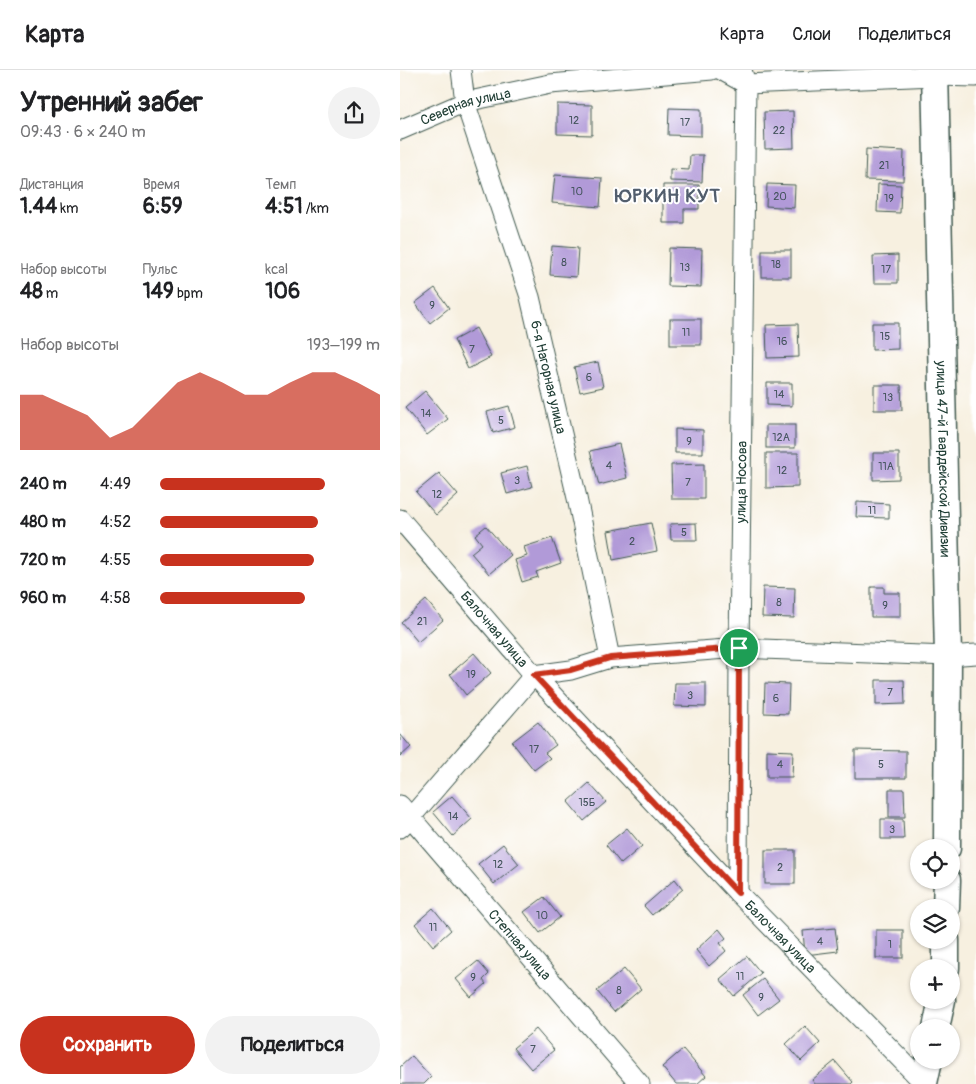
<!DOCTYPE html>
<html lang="ru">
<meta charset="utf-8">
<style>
:root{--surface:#fff;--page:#f2f2f2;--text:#202124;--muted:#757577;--line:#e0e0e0;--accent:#c8321e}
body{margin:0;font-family:Pangolin,sans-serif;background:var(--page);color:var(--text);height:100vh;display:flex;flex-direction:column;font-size:19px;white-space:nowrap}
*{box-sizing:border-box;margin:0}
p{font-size:16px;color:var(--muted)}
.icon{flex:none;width:28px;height:28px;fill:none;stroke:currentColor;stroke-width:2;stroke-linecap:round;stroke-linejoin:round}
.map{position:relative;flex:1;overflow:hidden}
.drawer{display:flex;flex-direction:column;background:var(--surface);width:400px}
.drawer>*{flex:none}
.fabs{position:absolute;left:510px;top:769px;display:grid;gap:10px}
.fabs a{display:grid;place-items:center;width:50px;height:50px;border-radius:50%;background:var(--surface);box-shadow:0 1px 4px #0004;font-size:25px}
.pin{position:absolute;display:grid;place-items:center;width:42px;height:42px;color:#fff;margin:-21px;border:2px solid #fff;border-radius:50%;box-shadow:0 1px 5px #0007}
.round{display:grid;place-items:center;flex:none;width:52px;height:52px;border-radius:26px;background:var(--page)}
.headline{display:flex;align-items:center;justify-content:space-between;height:85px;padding:0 20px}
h1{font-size:28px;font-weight:700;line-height:38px}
.metrics{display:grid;grid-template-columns:repeat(3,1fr);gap:8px;height:85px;padding:5px 20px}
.metrics div{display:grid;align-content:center}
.metrics b{font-size:21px;font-weight:700}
.metrics small{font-size:14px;font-weight:400}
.metrics p{font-size:14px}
.chart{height:140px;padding:10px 20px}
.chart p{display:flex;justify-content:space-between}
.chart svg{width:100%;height:90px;margin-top:5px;fill:var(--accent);opacity:.7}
.button{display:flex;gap:10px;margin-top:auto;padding:10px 20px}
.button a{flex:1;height:58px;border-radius:30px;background:var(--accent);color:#fff;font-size:20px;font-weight:700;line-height:58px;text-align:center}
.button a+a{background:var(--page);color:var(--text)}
ul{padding:0 20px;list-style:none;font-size:16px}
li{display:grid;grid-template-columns:80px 60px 1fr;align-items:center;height:38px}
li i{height:12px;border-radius:6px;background:var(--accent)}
header{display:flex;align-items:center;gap:30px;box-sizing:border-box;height:70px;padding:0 25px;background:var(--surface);border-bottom:1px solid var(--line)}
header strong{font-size:24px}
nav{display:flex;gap:28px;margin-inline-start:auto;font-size:18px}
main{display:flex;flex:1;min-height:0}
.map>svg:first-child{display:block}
</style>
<header>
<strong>Карта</strong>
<nav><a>Карта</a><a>Слои</a><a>Поделиться</a></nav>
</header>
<main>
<section class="drawer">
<div class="headline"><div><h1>Утренний забег</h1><p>09:43 · 6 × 240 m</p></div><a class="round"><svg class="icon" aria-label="share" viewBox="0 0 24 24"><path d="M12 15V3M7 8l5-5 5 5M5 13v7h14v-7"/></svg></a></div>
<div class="metrics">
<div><p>Дистанция</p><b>1.44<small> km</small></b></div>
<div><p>Время</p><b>6:59</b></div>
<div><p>Темп</p><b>4:51<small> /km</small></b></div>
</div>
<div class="metrics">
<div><p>Набор высоты</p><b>48<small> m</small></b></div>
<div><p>Пульс</p><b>149<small> bpm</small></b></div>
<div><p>kcal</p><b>106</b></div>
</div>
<div class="chart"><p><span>Набор высоты</span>193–199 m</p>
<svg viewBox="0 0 160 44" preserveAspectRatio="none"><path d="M0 44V17L10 17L20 22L30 27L40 38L50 33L60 22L70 11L80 6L90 11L100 17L110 17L120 11L130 6L140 6L150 11L160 17V44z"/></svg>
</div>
<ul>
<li><b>240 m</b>4:49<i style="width:75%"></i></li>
<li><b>480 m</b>4:52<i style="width:72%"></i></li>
<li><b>720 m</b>4:55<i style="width:70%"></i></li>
<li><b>960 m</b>4:58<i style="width:66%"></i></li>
</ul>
<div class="button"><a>Сохранить</a><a>Поделиться</a></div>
</section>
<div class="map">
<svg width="576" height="1014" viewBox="0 0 576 1014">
<rect width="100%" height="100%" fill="#fff"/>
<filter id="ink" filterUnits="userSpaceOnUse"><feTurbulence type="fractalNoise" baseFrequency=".02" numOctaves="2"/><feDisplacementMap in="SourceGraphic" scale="10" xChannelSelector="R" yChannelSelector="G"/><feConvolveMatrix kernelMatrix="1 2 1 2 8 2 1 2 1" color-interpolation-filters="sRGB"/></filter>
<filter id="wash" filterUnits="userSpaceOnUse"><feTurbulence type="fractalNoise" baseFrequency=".0096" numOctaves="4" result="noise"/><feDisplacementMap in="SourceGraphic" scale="20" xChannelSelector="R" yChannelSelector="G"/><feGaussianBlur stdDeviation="1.12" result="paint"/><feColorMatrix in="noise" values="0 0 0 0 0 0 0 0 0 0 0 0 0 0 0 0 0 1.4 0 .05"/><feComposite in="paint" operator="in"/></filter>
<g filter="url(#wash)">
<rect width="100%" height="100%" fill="#f7f0e0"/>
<g id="blocks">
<g fill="#b19ad8">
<path d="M157 34 192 35V65L157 64Z"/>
<path d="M269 38 301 39V66L268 65Z"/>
<path d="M393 41 394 78 365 79 364 42Z"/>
<path d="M466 79 504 81 503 111 465 110Z"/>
<path d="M290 85H303L302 112 270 111V99L289 100Z"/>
<path d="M155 105 202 108 200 137 152 133Z"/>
<path d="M367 114 395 115 394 138 366 136Z"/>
<path d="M478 114 501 115 500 143 477 142Z"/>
<path d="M263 115H299V139H284V153H263Z"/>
<path d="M152 176 178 178 176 207 150 205Z"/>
<path d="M269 178 302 179 301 217 268 216Z"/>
<rect x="362" y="180" width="29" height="27"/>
<path d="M498 185V213H474L473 186Z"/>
<path d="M35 218 49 238 30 253 15 233Z"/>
<rect x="270" y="249" width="31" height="26"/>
<path d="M472 253H498V279L472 280Z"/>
<path d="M398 254 399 287 367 288 366 255Z"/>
<path d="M76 258 91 287 68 299 54 270Z"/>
<path d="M198 292 203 317 180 322 174 297Z"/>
<path d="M367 313H392V336L367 335Z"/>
<path d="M474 315H501L502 340H474Z"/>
<path d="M25 321 48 349 27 365 5 338Z"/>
<path d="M109 336 115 357 93 363 87 342Z"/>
<rect x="366" y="355" width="29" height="23"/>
<path d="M275 359 303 360V383H275Z"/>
<path d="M219 374 227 408 199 415 190 381Z"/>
<path d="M366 383H398V417L366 418Z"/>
<path d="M473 383H499V409L473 410Z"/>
<path d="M304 394V429H272L271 395Z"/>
<path d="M127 396 132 417 107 424 101 403Z"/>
<path d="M39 403 58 425 36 445 16 422Z"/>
<path d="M457 432 489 434V448L456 447Z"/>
<path d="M251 453 257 481 213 490 208 461Z"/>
<path d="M296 453 297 470H271L270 454Z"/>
<path d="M86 456 111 485 89 504 71 483 82 474 75 465Z"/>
<path d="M152 468 161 493 136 502 138 507 122 512 115 490 127 486 124 477Z"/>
<path d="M363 517 395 518 394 548 362 547Z"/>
<path d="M471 517H484V523H500V547H471Z"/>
<path d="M26 530 43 550 18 572 1 552Z"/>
<path d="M74 583 91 603 66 625 50 604Z"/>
<path d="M476 610H504L505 634 476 635Z"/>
<path d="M275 613H306V637L274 636Z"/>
<path d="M365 613 389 614 388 644 364 643Z"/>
<path d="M138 652 156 675 145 683 150 688 134 700 112 672Z"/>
<path d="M0 664 11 677 0 687Z"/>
<path d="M367 680 393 681 392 707H367Z"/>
<path d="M455 680 506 681V708H455Z"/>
<path d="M189 713 206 732 184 751 168 732Z"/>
<path d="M489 719H504L505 747H489Z"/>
<path d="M52 726 72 749 53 766 33 742Z"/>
<path d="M481 749H503L504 769H481Z"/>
<path d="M227 758 242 776 221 794 206 775Z"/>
<path d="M103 774 119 794 94 814 78 794Z"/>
<rect x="365" y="780" width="30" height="34"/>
<path d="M275 809 283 819 252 845 244 836Z"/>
<path d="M144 827 160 847 140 863 124 842Z"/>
<path d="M33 838 51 860 33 876 15 854Z"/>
<path d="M435 858 438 881 405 885 403 861Z"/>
<path d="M319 859 326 868 320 873 326 881 309 896 296 880Z"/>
<rect x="476" y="860" width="27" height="28"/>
<path d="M347 886 361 903 334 926 320 909Z"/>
<path d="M78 891 89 904 83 910 86 914 71 927 56 909Z"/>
<path d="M224 899 241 919 214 942 197 921Z"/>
<path d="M363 909 379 929 358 945 343 925Z"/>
<path d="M405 956 420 973 401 991 386 974Z"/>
<path d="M136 959 154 980 131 999 113 978Z"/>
<path d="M283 979 306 1006 297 1014H276L262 997Z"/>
<path d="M12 986 31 1007 24 1014H0V997Z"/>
<path d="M435 991 453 1012 451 1014H415L412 1010Z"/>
</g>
</g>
</g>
<g filter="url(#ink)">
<use href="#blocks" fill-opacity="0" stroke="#3f584e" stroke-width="1"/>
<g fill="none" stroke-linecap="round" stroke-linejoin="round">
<g stroke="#3f584e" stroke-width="21">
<g id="street">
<path id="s1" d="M61 0 65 32 130 227 177 428 210 588"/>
<path d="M321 0 346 14 535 6 576 7"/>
<path id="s2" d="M0 60 65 32 150 14 312 0"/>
<path id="s3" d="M0 449 134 605 338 823 524 1013"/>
<path id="s4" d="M0 735 240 1014"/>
<path d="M0 758 11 747 134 605 171 600 210 588 339 578 548 586 576 584"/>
<path id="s5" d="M338 823 339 578 346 14 342 0"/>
</g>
</g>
<g stroke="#3f584e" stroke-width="29">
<g id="secondary">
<path id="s6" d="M535 0 548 586 547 778"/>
<path d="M546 838 547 810"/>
<path d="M546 898V870"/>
<path d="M536 958 542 930"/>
<path d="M524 1013 529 990"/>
</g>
</g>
<use href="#street" stroke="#fff" stroke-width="19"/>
<use href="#secondary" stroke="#fff" stroke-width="26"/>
</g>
</g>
<g fill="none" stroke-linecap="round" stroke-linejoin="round" filter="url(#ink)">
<g stroke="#fff" stroke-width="10">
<path id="route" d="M339 578 338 823 134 605 171 600 210 588Z"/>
</g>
<use href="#route" stroke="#c8321e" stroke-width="6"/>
</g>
<g text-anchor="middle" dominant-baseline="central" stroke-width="4" stroke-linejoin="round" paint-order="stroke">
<g font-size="11" fill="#44545d">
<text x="174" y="50">12</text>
<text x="285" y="52">17</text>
<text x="379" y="60">22</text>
<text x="484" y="95">21</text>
<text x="177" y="121">10</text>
<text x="380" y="126">20</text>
<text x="489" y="128">19</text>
<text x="164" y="192">8</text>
<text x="376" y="194">18</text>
<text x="285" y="197">13</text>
<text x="486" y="199">17</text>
<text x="32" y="235">9</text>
<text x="286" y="262">11</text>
<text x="485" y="266">15</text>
<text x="382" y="271">16</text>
<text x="72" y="279">7</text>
<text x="189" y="307">6</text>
<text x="379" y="324">14</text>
<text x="488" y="327">13</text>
<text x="26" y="343">14</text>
<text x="101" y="350">5</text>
<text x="381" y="367">12А</text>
<text x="289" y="371">9</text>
<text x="209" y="395">4</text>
<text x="486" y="396">11А</text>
<text x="382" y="400">12</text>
<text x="117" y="410">3</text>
<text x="288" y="412">7</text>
<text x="37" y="424">12</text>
<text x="472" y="440">11</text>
<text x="284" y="462">5</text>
<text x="232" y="471">2</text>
<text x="379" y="532">8</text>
<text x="485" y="535">9</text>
<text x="22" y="551">21</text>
<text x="71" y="604">19</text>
<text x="490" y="622">7</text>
<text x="290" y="625">3</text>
<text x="376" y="628">6</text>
<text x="134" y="679">17</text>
<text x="380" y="694">4</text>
<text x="481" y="694">5</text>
<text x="187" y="732">15Б</text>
<text x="53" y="746">14</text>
<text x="492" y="759">3</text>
<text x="98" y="794">12</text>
<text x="380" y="797">2</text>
<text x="142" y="845">10</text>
<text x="33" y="857">11</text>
<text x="420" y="871">4</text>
<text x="490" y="874">1</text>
<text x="340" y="906">11</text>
<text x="73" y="907">9</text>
<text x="219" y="920">8</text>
<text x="361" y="927">9</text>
<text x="133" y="979">7</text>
</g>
<g font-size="14" fill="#1f3d34" stroke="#fff">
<text stroke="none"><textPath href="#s2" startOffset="70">Северная улица</textPath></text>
<text stroke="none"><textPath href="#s1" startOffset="320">6-я Нагорная улица</textPath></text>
<text stroke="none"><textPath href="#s6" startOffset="389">улица 47-й Гвардейской Дивизии</textPath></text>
<text stroke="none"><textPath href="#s5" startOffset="411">улица Носова</textPath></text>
<text stroke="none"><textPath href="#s3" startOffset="145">Балочная улица</textPath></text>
<text stroke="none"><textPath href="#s3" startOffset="565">Балочная улица</textPath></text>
<text stroke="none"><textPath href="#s4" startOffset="184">Степная улица</textPath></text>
</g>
<g font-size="19" font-weight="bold" letter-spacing="1" fill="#525e6d" stroke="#fff">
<text x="268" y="126">ЮРКИН КУТ</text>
</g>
</g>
</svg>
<div class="fabs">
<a><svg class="icon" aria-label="locate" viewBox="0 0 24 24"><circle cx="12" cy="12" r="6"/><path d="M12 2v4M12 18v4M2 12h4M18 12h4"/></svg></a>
<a><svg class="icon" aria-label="layers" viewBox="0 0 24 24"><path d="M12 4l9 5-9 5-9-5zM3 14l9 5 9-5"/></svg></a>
<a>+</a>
<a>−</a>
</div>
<div class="pin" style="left:339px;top:578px;background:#1e9e55"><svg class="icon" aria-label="arrive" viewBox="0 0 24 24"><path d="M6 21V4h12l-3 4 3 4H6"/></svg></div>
</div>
</main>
